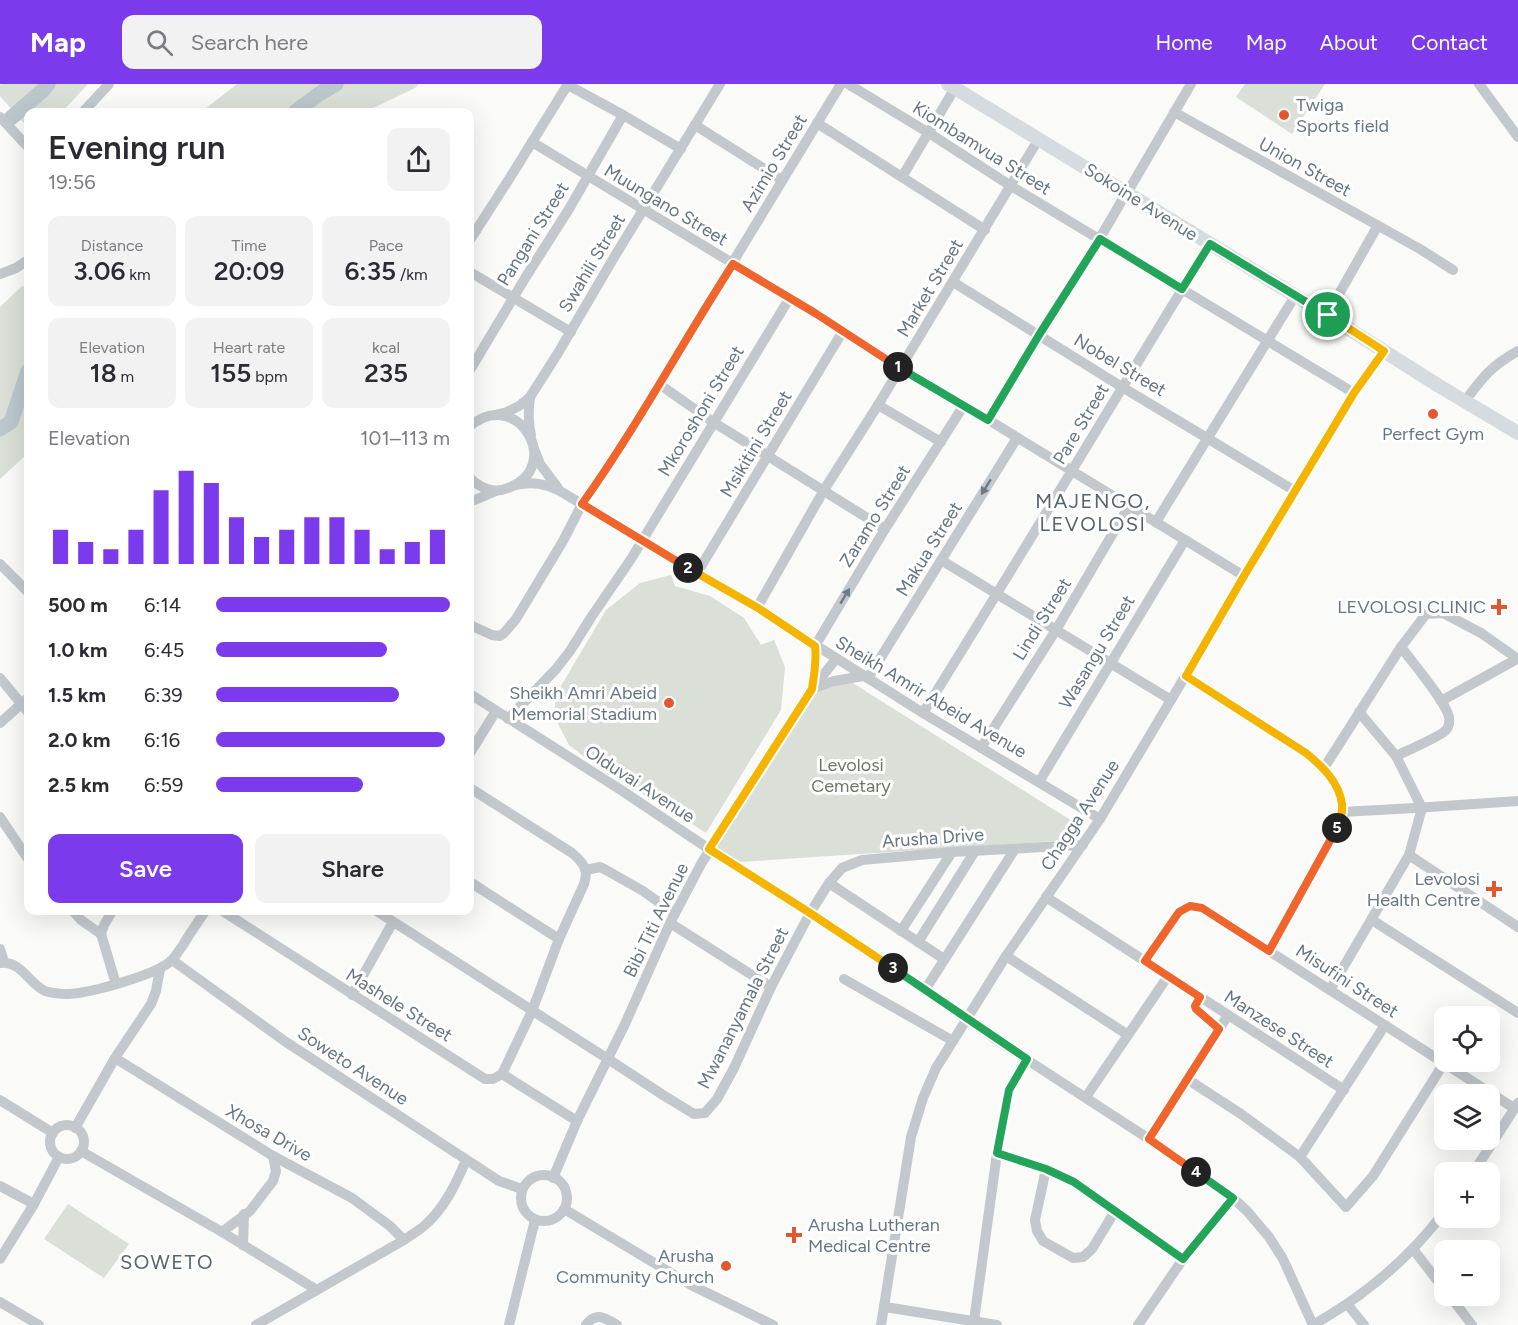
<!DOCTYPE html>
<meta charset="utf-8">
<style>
:root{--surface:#fff;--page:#f2f2f3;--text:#2b2b33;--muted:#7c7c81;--accent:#7c3aed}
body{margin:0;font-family:Figtree,sans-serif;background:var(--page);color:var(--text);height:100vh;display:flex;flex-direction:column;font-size:22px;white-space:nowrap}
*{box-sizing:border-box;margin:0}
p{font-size:20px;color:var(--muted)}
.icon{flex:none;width:33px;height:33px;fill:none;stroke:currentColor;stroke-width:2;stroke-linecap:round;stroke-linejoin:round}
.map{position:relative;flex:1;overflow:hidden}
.details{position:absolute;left:24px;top:24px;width:450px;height:807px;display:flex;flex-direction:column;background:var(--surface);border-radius:12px;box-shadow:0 6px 24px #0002}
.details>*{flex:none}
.controls{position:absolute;left:1434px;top:922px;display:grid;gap:12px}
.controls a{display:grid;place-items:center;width:66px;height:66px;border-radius:12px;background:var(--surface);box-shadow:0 6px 24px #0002;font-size:30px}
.pin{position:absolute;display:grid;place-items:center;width:51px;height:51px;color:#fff;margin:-26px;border:3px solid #fff;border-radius:50%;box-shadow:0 2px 6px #0007}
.km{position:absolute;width:30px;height:30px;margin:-15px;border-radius:50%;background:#222;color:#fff;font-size:16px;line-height:30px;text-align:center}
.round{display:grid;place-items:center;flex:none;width:63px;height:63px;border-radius:12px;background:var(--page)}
.summary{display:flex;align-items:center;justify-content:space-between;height:102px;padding:0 24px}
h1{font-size:33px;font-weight:600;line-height:45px}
.figures{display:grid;grid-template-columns:repeat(3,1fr);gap:9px;height:102px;padding:6px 24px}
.figures div{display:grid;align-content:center;border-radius:12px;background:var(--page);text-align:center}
.figures b{font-size:26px;font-weight:600}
.figures small{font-size:16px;font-weight:400}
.figures p{font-size:16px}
.chart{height:168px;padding:12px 24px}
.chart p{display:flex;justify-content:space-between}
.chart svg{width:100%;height:108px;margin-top:6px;stroke:var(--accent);stroke-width:6}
.button{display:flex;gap:12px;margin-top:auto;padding:12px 24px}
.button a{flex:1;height:69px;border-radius:12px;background:var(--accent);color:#fff;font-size:24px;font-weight:600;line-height:69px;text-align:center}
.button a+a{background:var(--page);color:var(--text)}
ul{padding:0 24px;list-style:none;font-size:20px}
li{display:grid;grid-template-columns:96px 72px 1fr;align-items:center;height:45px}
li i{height:15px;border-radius:8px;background:var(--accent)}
header{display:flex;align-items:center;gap:36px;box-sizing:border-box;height:84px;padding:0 30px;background:var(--accent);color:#fff}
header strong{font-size:28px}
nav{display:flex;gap:33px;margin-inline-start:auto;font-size:21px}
.search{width:420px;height:54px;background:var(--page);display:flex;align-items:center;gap:15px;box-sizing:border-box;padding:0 21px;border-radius:12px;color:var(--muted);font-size:22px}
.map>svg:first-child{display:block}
</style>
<header>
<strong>Map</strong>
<div class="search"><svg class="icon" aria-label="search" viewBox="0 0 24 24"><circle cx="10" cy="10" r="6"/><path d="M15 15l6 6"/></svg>Search here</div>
<nav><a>Home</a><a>Map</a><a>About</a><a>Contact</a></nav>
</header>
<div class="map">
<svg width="1518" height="1241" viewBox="0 0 1518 1241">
<rect width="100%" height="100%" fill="#fafaf8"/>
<g fill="#dadfd7">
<path d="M2 0H88L62 28H28V44L0 12V1Z"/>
<path d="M237 0H419L415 4 365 28H201Z"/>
<path d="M1245 0H1325L1292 50 1236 13Z"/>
<path d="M22 202 28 203V369L0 395V223Z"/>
<path d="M671 491 675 502 710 512 744 534 761 561 774 556 785 583 781 626 706 749 659 719 604 688 569 661 555 634V612L606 526 640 499Z"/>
<path d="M851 598 1080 742 1071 756 725 779 712 771 811 606Z"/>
<path d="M68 1120 129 1160 104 1194 44 1155Z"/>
</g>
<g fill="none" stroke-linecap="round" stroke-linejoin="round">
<g stroke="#bbc7cb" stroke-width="15">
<path d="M295 28 319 10 336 0"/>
<path d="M11 34 42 7 48 0"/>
<path d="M0 345 11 338 28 287"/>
</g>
<g stroke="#c3c8cc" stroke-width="10">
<path d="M848 0 929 49 1011 102 1354 309"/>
<path d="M1479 0 1518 53"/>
<path d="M568 1 623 31 681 65"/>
<path d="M83 28 109 0"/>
<path d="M1174 28 1420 165 1453 186"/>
<path d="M0 33 28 63"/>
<path d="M817 39 985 146"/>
<path d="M695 41 782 96"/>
<path d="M532 58 815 229 900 285 964 321 1244 492"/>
<path d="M902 93 955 4"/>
<path d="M1127 109 1191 0"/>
<path d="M470 156 511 92 568 0"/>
<path d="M470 188 571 248"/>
<path d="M0 190 16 184 28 176"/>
<path d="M953 198 1122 303 1295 407"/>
<path d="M1327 231 1377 143"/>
<path d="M470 286 527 191 569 125 623 31"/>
<path d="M659 300 713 338 885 445"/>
<path d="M530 313C528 327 528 338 531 351"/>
<path d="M1465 317C1482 294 1492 281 1518 267"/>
<path d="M878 321 941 358"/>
<path d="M495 331 507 328 519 322 530 313 558 269 613 175 720 0"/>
<path d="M988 336C1034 260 1083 186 1126 109"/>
<path d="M470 342C518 302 565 383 508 404 494 410 480 404 470 394"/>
<path d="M535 367 540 380 558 404"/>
<path d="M516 401C533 397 545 400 560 407L757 524 923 629 1100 735"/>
<path d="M470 418 496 407"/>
<path d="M1156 438 1295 212"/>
<path d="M941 476 1171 616"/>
<path d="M0 480 28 508"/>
<path d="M697 489 843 247"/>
<path d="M757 524 824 406 878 321 1038 56"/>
<path d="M470 541 492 551 500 552 504 549 516 535 563 457 582 420 603 391 637 336 841 0"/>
<path d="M1186 592 1306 669C1322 682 1339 698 1342 720 1343 728 1339 736 1337 744L1269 867"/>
<path d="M0 594 28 628"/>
<path d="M868 594 1017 354"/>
<path d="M812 602 816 580 815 562 885 445 964 321"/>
<path d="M814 604 834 597 863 592"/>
<path d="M470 610 621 706 709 765 810 829 950 922 995 955 1149 1055 1233 1114 1247 1127 1269 1153 1283 1175 1313 1241"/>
<path d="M1441 617 1517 575"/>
<path d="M923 629C1020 474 1114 316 1210 160"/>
<path d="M508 635 556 585 570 567 592 532 631 475 789 215"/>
<path d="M0 639 28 614"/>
<path d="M981 664 1056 546 1129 422"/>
<path d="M470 669 496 627"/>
<path d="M1396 672C1406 667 1440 653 1446 646 1449 643 1450 637 1449 633 1445 616 1412 578 1401 563"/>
<path d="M1324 684 1401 563 1426 530 1443 529 1481 549 1518 575"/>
<path d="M1039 698 1185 456"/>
<path d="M1342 728 1415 724 1518 717"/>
<path d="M0 733 28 775"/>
<path d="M1409 771 1518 843"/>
<path d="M586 786 600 783 606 786 643 807 674 829"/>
<path d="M470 798 559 855"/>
<path d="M829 799 944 875"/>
<path d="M1046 813 1344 1006"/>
<path d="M72 826 81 836 101 850"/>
<path d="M113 826 104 841 101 850 116 900"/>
<path d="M221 826 485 995H493L502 990 532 927 559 855 584 800C589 786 583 778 572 769L470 704"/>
<path d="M375 826 608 975 663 1011 694 1030 705 1029 717 1015 734 984 771 903 810 829 829 799 842 784 862 776 952 768 1083 761"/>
<path d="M1372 836 1518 929"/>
<path d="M670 839 771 903"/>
<path d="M901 847 952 768"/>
<path d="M918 858 975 767"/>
<path d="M0 865 4 878"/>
<path d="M1006 872 1128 951"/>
<path d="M172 876 286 958 499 1097 522 1105"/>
<path d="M1145 877 1179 827 1190 822 1202 824 1514 1024"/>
<path d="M0 879C21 876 29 900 45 907 52 909 61 910 68 910 90 909 157 891 172 876 176 872 179 866 183 861 190 849 198 838 206 826"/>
<path d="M844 895 953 957"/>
<path d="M925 906 1015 765"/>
<path d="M1330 906 1409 771 1422 724 1396 672 1359 628"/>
<path d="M352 911 393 838"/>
<path d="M1200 913 1195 922 1196 925 1219 945"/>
<path d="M115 974 273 1072 352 1114 390 1142 404 1156"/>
<path d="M502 990 577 1037"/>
<path d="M1187 995 1241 1030 1300 1073 1346 1123 1373 1092 1444 979"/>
<path d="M1086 1013 1168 892"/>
<path d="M0 1016 53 1049"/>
<circle cx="67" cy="1058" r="17"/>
<path d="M75 1044 115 974 151 920 156 907 160 885"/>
<path d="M1149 1055 1228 931"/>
<path d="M81 1067 222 1148 317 1206"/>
<path d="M997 1069 1046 1085 1074 1098 1183 1175"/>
<path d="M1300 1073 1385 941"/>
<path d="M1046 1085 1035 1136 1037 1147 1043 1157 1073 1174 1083 1173 1092 1165 1115 1127"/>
<path d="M1473 1089 1518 1019"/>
<circle cx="544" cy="1114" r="23"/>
<path d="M553 1094 577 1037 625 940 670 839 701 780 812 605 836 575"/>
<path d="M0 1102 34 1120"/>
<path d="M564 1125 691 1201 773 1241"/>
<path d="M222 1148 250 1127 273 1097 276 1087 273 1072"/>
<path d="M243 1161 244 1130"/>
<path d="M1413 1165 1444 1205"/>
<path d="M0 1175 34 1120 59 1073"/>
<path d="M1450 1212 1472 1241"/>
<path d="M0 1218 39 1241"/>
<path d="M1348 1221 1364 1241"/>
<path d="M885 1223 997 1241"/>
<path d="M974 1237 997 1069 1007 1015 1009 1006 1027 975"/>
<path d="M256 1241 404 1156C411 1151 418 1147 424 1142 444 1125 456 1100 466 1076"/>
<path d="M509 1241 535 1136"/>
<path d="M586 1241C596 1227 605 1234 617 1241"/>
<path d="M881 1241 911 1053 923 1014 936 984 953 957 1006 872 1100 735 1354 309 1384 267"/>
<path d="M1138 1241 1183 1175 1233 1114"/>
<path d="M1313 1241C1364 1212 1409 1175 1444 1128"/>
</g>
<path stroke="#d6dbdf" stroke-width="14" d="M948 0 1327 231 1439 302 1518 349"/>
</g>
<defs><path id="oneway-solid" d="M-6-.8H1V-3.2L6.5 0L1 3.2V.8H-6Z" transform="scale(1.5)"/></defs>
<g fill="#6a7a87">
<use href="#oneway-solid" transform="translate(986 403) rotate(122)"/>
<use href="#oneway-solid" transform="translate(845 512) rotate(-59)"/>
</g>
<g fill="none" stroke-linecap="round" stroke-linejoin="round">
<g stroke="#fff" stroke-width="12">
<path id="split-1" d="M898 283 988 336 1039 251 1100 155 1182 205 1210 160 1328 231"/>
</g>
<g stroke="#fff" stroke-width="12">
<path id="split-2" d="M688 484 582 420C637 343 682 259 733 180L815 229 898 283"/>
</g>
<g stroke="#fff" stroke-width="12">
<path id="split-3" d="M688 484 758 524 815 562C817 577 814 590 812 605L709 765 810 829 893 884"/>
</g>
<g stroke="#fff" stroke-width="12">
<path id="split-4" d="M893 884 1027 975 1009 1006 997 1069 1046 1085 1074 1098 1183 1175 1233 1114 1196 1088"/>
</g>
<g stroke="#fff" stroke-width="12">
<path id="split-5" d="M1196 1088 1149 1055 1219 945 1196 925 1195 922 1200 913 1145 877 1179 828 1190 822 1202 824 1269 867 1337 744"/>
</g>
<g stroke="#fff" stroke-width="12">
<path id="split-6" d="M1328 231 1384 267 1354 309 1244 492 1186 592 1306 669C1322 682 1339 698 1342 720 1343 728 1340 736 1337 744"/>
</g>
<use href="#split-1" stroke="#22a559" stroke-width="8"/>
<use href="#split-2" stroke="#f0652b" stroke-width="8"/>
<use href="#split-3" stroke="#f5b400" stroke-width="8"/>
<use href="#split-4" stroke="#22a559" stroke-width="8"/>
<use href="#split-5" stroke="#f0652b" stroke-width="8"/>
<use href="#split-6" stroke="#f5b400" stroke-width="8"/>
</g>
<g fill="#e4572e" stroke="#fff" stroke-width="2">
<circle cx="1284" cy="31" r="6"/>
<circle cx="1433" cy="330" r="6"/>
<path d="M1496 514h6v6h6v6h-6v6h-6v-6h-6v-6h6z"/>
<circle cx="669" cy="619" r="6"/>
<path d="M1491 796h6v6h6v6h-6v6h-6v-6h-6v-6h6z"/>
<path d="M791 1142h6v6h6v6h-6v6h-6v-6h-6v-6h6z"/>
<circle cx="726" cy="1182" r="6"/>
</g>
<g text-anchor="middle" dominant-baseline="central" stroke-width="6" stroke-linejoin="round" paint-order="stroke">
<g font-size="18" fill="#657683" stroke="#fff" text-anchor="end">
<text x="1296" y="21" text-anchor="start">Twiga<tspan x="1296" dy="21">Sports field</tspan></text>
<text x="1433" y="350" text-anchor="middle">Perfect Gym</text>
<text x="1486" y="523">LEVOLOSI CLINIC</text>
<text x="657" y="609">Sheikh Amri Abeid<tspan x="657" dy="21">Memorial Stadium</tspan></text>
<text x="1480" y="795">Levolosi<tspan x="1480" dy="21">Health Centre</tspan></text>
<text x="808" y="1141" text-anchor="start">Arusha Lutheran<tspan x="808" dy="21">Medical Centre</tspan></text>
<text x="714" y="1172">Arusha<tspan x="714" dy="21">Community Church</tspan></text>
</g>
<g font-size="18" fill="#657683" stroke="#fff">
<text transform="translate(982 64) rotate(32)">Kiombamvua Street</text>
<text transform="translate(774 79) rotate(-59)">Azimio Street</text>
<text transform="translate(1305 83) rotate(29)">Union Street</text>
<text transform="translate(1141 118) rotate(32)">Sokoine Avenue</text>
<text transform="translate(666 121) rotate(31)">Muungano Street</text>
<text transform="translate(533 150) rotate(-58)">Pangani Street</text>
<text transform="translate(592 179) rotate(-59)">Swahili Street</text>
<text transform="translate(930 204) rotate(-59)">Market Street</text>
<text transform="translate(1120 281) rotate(31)">Nobel Street</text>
<text transform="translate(701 327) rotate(-59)">Mkoroshoni Street</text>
<text transform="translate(1081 340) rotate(-59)">Pare Street</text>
<text transform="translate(756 360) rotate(-59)">Msikitini Street</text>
<text transform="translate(875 432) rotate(-58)">Zaramo Street</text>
<text transform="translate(929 465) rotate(-58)">Makua Street</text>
<text transform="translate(1042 535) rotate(-58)">Lindi Street</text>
<text transform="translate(1097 568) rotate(-59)">Wasangu Street</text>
<text transform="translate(931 613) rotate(31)">Sheikh Amrir Abeid Avenue</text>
<text transform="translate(640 700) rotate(33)">Olduvai Avenue</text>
<text transform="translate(1080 731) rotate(-57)">Chagga Avenue</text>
<text transform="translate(933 754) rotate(-4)">Arusha Drive</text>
<text transform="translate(656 836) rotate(-64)">Bibi Titi Avenue</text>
<text transform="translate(1347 897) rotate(33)">Misufini Street</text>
<text transform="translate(399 921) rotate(32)">Mashele Street</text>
<text transform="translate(743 924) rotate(-63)">Mwananyamala Street</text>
<text transform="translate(1279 945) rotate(33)">Manzese Street</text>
<text transform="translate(353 982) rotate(33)">Soweto Avenue</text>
<text transform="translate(269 1049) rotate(30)">Xhosa Drive</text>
</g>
<g font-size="18" fill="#687a64" stroke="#fff">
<text x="851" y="681">Levolosi<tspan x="851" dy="21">Cemetary</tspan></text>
</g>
<g font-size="20" letter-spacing="1.5" fill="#57646e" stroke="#fff">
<text x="1093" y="417">MAJENGO,<tspan x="1093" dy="23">LEVOLOSI</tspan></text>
<text x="167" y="1178">SOWETO</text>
</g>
</g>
</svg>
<div class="controls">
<a><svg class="icon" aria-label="locate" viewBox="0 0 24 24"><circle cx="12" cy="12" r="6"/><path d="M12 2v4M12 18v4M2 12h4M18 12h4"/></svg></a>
<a><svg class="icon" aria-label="layers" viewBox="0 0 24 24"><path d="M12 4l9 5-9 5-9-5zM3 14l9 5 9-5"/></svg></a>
<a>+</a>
<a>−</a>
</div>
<div class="pin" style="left:1328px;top:231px;background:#1e9e55"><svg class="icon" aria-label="arrive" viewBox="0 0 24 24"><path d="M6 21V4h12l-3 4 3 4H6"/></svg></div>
<b class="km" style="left:898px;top:283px">1</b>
<b class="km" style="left:688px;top:484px">2</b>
<b class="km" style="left:893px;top:884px">3</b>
<b class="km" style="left:1196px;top:1088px">4</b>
<b class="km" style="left:1337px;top:744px">5</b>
<section class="details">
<div class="summary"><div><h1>Evening run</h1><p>19:56</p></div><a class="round"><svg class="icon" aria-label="share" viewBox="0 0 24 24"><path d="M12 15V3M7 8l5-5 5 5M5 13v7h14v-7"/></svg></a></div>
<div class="figures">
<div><p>Distance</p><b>3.06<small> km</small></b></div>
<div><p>Time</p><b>20:09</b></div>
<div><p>Pace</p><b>6:35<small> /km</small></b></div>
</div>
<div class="figures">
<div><p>Elevation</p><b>18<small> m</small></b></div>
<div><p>Heart rate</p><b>155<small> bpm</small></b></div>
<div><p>kcal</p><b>235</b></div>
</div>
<div class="chart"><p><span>Elevation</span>101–113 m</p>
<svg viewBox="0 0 160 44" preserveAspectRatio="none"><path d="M5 44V30M15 44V35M25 44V38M35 44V30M45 44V14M55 44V6M65 44V11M75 44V25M85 44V33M95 44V30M105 44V25M115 44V25M125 44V30M135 44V38M145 44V35M155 44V30"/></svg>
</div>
<ul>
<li><b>500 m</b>6:14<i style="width:100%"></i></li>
<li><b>1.0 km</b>6:45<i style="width:73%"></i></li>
<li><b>1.5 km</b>6:39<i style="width:78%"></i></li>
<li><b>2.0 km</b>6:16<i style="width:98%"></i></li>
<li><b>2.5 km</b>6:59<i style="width:63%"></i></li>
</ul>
<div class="button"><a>Save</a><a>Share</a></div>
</section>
</div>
